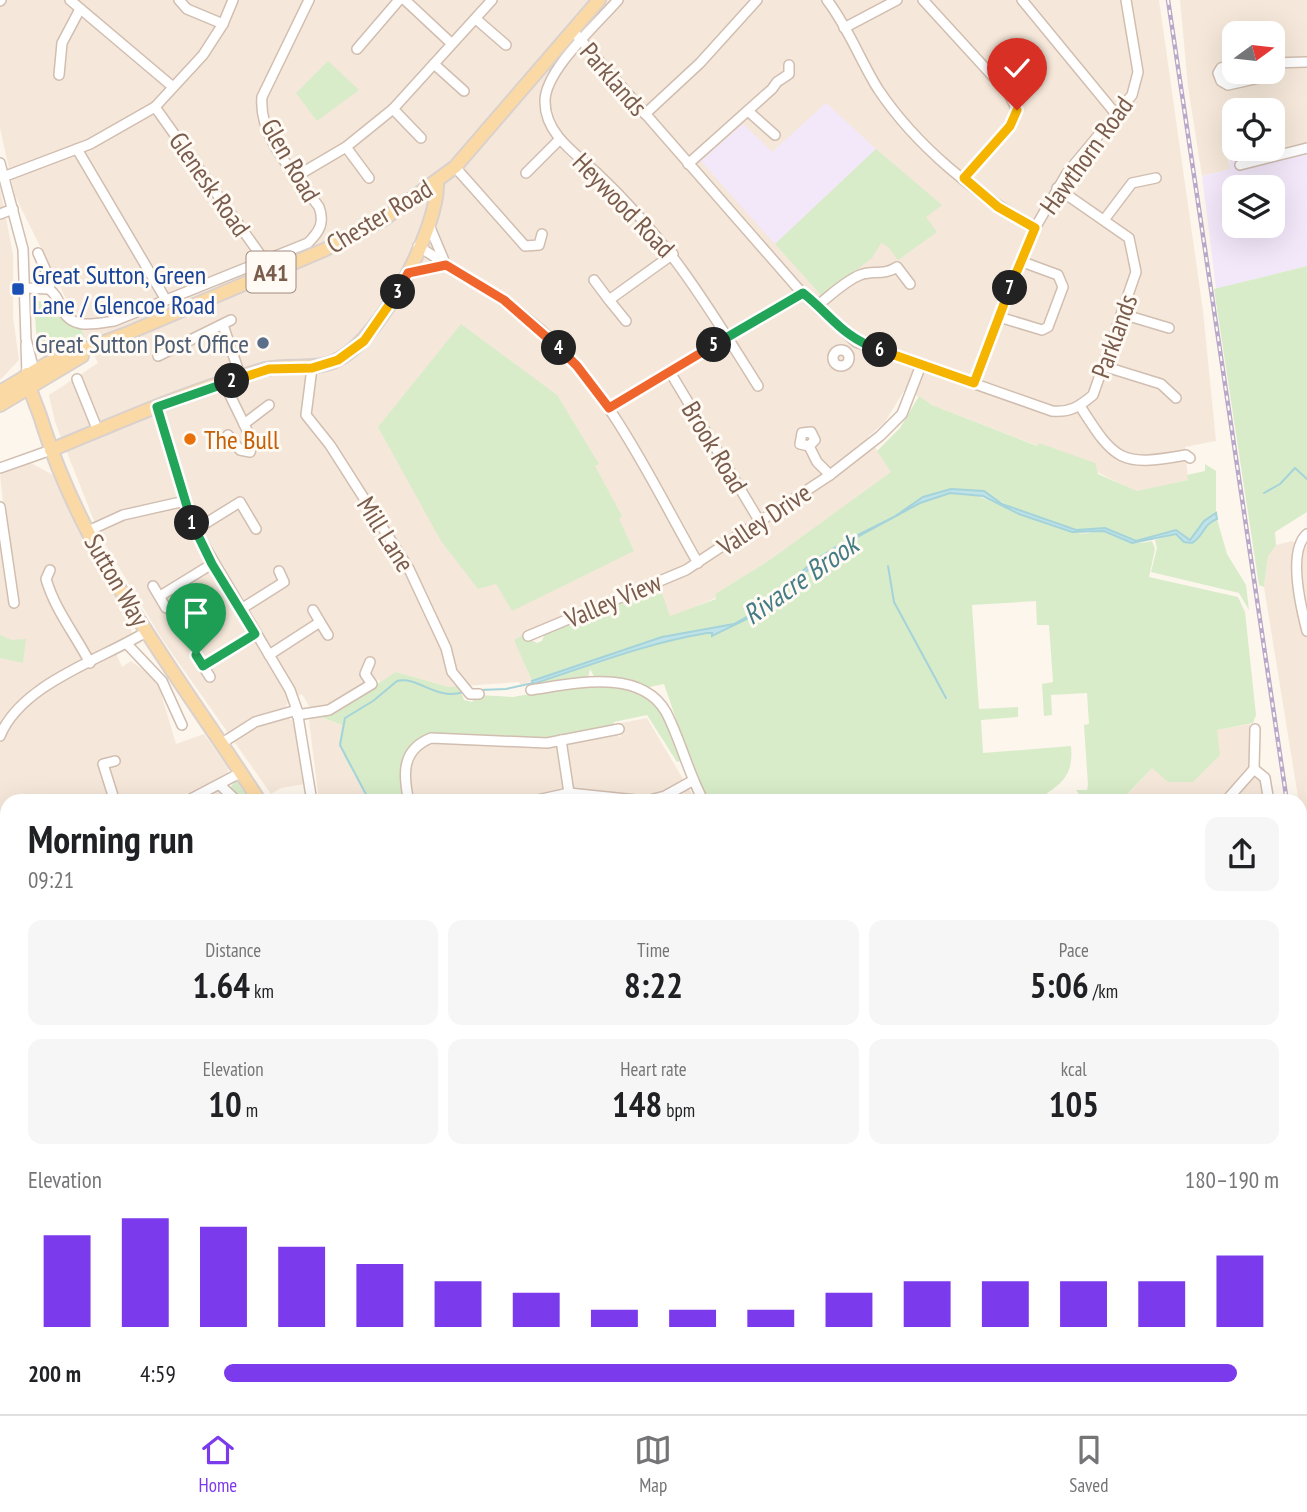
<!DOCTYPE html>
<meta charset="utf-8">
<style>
:root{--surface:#fff;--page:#f6f6f6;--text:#202124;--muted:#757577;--line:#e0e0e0;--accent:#7c3aed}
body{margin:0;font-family:"PT Sans Narrow",sans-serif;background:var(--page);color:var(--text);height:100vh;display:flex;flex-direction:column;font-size:26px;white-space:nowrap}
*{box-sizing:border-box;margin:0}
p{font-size:23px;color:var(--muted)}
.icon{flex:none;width:38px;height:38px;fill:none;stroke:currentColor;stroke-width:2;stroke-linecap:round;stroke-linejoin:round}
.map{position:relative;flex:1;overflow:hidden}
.drawer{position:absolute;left:0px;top:794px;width:1307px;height:620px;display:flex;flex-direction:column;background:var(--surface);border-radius:21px 21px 0 0;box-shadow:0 7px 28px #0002}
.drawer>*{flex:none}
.needle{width:46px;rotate:75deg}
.tools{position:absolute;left:1222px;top:21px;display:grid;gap:14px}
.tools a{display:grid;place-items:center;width:63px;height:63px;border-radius:14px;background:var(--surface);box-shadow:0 7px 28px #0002;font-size:35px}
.pin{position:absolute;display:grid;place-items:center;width:60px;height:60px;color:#fff;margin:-72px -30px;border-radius:50% 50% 50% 0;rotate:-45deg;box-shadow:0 0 7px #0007}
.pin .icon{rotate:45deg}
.km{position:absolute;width:35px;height:35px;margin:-18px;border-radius:50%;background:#222;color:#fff;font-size:19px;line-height:35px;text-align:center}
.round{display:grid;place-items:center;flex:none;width:74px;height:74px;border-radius:14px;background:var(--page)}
.headline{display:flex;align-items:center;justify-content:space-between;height:119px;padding:0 28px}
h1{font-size:38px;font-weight:800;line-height:52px}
.figures{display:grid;grid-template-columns:repeat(3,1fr);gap:10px;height:119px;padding:7px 28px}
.figures div{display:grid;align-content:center;border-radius:14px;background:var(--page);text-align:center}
.figures b{font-size:35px;font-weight:800}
.figures small{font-size:19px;font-weight:400}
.figures p{font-size:19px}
.chart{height:196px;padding:14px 28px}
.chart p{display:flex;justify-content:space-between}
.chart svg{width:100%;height:126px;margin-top:7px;stroke:var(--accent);stroke-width:6}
ul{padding:0 28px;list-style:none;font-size:23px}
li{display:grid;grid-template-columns:112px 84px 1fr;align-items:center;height:52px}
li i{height:18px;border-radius:9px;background:var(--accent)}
.tab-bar{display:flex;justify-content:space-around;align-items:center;height:98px;border-top:2px solid var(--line);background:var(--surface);font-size:19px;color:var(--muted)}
.tab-bar a{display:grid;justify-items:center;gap:4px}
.tab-bar .active{color:var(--accent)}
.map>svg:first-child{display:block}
</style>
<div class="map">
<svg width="1307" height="1414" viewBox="0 0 1307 1414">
<rect width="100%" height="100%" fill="#fdf6ec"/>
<g fill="#f5e8da" fill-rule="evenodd">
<path d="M0 0H1159L1203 311 1216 441 1185 447 1188 480 1137 492 1039 443 1038 446 932 405 905 389 885 422 868 437 892 472 771 559 715 594 716 598 670 617 655 577 529 632 515 640 532 681 521 685 519 682 449 687 396 672 381 684 378 679 326 708H310L302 694 289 700 285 708 287 717 295 722 305 784 281 788 271 794 162 639 100 536 55 422 49 395 98 363 15 196 0 128Z"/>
<path d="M1180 0H1307V142L1246 158 1227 157 1231 169 1202 176 1188 87ZM1234 33H1272V72H1234ZM1234 110H1272V149H1234Z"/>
<path d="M0 187 13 254V316L19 360 0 380Z"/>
<path d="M31 463 53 475 104 579 131 623 132 635 113 646 122 667 131 661 149 674 159 687 176 744 204 734 229 769 227 775 211 785 232 801 7 802V953L0 954V511L4 510 0 475Z"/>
<path d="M1292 541 1304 548 1307 545V852L1264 587 1268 556 1272 546Z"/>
<path d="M314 715 342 725 339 742 344 757 370 801H319L309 721Z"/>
<path d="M647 718 696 801H415L409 776 413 757 428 743 445 741 541 748 613 734 621 737V723Z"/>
<path d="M1250 724 1254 754 1267 801 1121 802 1152 768 1217 730Z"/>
<path d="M7 977V1407H180L169 1414H0V983Z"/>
<path d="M1300 1020 1307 1065V1414H559L556 1407H1300Z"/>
<path d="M216 1407H532L535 1414H204Z"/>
</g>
<g fill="#f3e8fa" fill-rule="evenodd">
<path d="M826 103 876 149 775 244 701 161 743 124 772 152Z"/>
<path d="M1307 142V266L1216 289 1202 176 1230 169 1229 152 1244 149 1246 158ZM1234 187H1272V226H1234Z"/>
</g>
<g fill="#d8ecc9">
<path d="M328 61 359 90 317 121 296 93Z"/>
<path d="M876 149 942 205 926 217 937 232 898 260 888 247 881 243 872 258 822 296 775 244Z"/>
<path d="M1307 266V512L1275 532 1276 545 1268 556 1264 587 1259 585 1214 289Z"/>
<path d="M53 299 62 319 80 327 86 339 55 353 37 345 34 302Z"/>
<path d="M461 324 557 395 599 464 595 466 622 516 619 519 634 551 512 611 496 584 478 589 441 541 378 427Z"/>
<path d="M919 396 932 405 1037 446 1039 443 1095 463 1098 474 1137 491 1188 480 1187 475 1205 471V464L1216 471V513L1204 521 1190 540 1179 531 1136 541 1108 530H1075L1024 513 989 496 951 489 923 497 894 517 846 541 815 560 757 611 733 624 662 637 532 681 514 640 523 635 537 643 542 641 545 633 659 585 670 616 716 599 715 594 771 559 891 472 877 451 900 428Z"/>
<path d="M966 492C1003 504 1039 524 1078 533 1087 535 1097 529 1106 532 1125 538 1128 547 1152 541L1155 549 1149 577 1238 597 1245 612 1256 715 1253 723 1217 730 1220 755 1193 782H1168L1152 768 1121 801 1079 799 1081 797 1076 790H1087L1088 785 1084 725 1089 724 1087 693 1051 695 1052 715 1044 716 1042 684 1053 682 1049 625H1037L1036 601 972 605 979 709 1018 707V717L981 720 983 753 1071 746C1074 778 1060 784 1036 801L710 802 695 774 664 684 645 688 595 678 590 669 588 678 535 688 533 684 662 640 707 633H713V636L757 614 816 563 846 543 920 503 950 493Z"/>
<path d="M1217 519 1227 554 1246 585 1249 610 1239 593 1151 572 1157 548 1155 540 1176 534 1188 543 1206 523Z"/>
<path d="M0 635 11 640 26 639 23 663 0 658Z"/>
<path d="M396 672 449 687 459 686 464 700 472 702 477 695 513 697 590 683 642 693 655 703 663 717 680 761 677 762 647 715 614 722 613 726C591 731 568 737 545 740 509 743 434 720 409 749 399 762 406 786 407 801H370L344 757 339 742 342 725 315 715 357 697Z"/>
<path d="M236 780 250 801C240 801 234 798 230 788Z"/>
</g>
<path fill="#bfe3e8" stroke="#a5d3da" stroke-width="2" d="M951 489 984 491 1002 504 1076 530 1105 528 1136 541 1176 530 1190 540 1204 521 1216 513 1217 519C1203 524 1204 536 1192 543L1184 542 1176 534 1132 543 1104 531 1072 532 1019 514 983 496 950 493 920 503 846 543 816 563 757 614 712 636V633H707C647 643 591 665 533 684L532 681 662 637 734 624 757 611 815 560 846 541 894 517 923 497Z"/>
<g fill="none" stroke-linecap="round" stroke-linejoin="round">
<g stroke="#a5d3da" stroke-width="2">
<path d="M1264 493 1280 484 1295 468 1307 479"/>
<path d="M888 566 894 602 946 698"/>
<path d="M479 690 506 689 533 683"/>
<path d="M370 802 340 745 345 718 373 701 397 681C419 676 436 701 463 692"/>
<path d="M0 945 7 943"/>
</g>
<g stroke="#d1beb0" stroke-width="12">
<g id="minor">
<path d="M70 0 173 87"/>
<path d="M179 0 187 9 223 24"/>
<path d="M405 0 451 43"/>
<path d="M618 0C597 24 544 71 545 102 545 134 576 154 597 173 669 241 706 303 758 386"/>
<path d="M827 0C848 27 860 60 878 89 916 146 975 194 1035 228"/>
<path d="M923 0 1009 94 1017 110 1010 126 964 178"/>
<path d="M1022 0 1115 113"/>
<path d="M0 1 1 0"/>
<path d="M476 19 506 45"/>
<path d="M844 28 897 0"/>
<path d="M573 31 802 293 856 342 1052 411C1070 413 1080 406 1093 395L1136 272 1129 238 1057 188"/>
<path d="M357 49 399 0"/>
<path d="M1234 63 1221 68 1218 73 1221 81 1228 85 1259 78 1264 72"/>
<path d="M1272 63 1307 62"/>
<path d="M434 64 464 91"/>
<path d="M59 75 62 43 80 9"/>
<path d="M155 107 264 260"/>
<path d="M393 109 421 138"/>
<path d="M748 111 775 135"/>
<path d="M645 114 700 63 757 0"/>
<path d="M346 147 369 178"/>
<path d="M77 149 166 300"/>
<path d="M0 163 23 249 26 339 35 374"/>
<path d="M688 164 772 89 777 82 789 74V65"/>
<path d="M1240 165 1307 148"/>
<path d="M455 167 525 246 539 245 542 234"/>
<path d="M526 173 560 139"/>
<path d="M3 177 90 144 155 107 203 55 223 24 233 0"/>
<path d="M295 177 346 147 393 109 492 0"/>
<path d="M0 214 13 209"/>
<path d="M1104 220 1132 183 1156 178"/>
<path d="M429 225 445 263"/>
<path d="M418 246C460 274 503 297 541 330 612 392 652 483 698 563"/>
<path d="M408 273 446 265"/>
<path d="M594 280 609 300"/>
<path d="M25 288 49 289 50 280 38 253"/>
<path d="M49 289C57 295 58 301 62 309 72 330 94 324 114 321L308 243C319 232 325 223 319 207 297 176 258 138 262 97L309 0"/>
<path d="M818 305C831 295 845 281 860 275 873 270 884 276 897 267L910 284"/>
<path d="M1122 314 1169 328"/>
<path d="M999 317 1042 330 1048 327 1063 287 1058 275 1020 261"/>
<path d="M626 321 609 300 673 254"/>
<path d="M223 325 241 378"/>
<path d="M26 344 27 374"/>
<circle cx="841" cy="358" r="8"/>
<path d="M158 356 231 320"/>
<path d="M1103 366 1161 384 1176 398"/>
<path d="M312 368 306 415 330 445 409 569 446 648 452 672 470 694H479"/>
<path d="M670 372 760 522"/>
<path d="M77 379 98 431"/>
<path d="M224 383 244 424"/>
<path d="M974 383 1035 228 1067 173 1132 95 1138 72 1126 0"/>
<path d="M1080 406C1115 461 1120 467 1186 455L1190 458"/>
<path d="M157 407 195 530 290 690 297 710 312 802"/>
<path d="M609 408 802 293"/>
<path d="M228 435 240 450 250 452 253 443 244 424 269 405"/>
<path d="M809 446 815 440 811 432 802 433 800 444 809 446 817 462 830 475"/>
<path d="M0 468 51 450"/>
<path d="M0 507 14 603"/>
<path d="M195 530 240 502 256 529"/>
<path d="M88 531 123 515 185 501"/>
<path d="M1307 534C1287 551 1301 608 1307 631"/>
<path d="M50 570 46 579C55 610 75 634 90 663"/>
<path d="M153 586 166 608"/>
<path d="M160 596 212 564"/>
<path d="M241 609 284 582 279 571"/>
<path d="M320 622 328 635"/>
<path d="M528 636 686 570 830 475 880 436 902 414 921 365"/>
<path d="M127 644 162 681 182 725"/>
<path d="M196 655 210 677"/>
<path d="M269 655 320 622 313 610"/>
<path d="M203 666 255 633"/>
<path d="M531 690C572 684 640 667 666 712 681 741 688 773 704 802"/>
<path d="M297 715 329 710 372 684 365 674 370 662"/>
<path d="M0 736C21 684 100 660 146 632"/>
<path d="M561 740 569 793"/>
<path d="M222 743 255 722 297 710"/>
<path d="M115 761 103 764 115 802"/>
<path d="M1254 769 1255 729"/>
<path d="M220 785 238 802"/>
<path d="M185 802 242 772"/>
<path d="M409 802C403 775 401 750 431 738L547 743 619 729"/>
<path d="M528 802 569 793 646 801 665 796 692 781"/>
<path d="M1225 802 1254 769 1265 778 1269 802"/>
<path d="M0 834 7 839"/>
<path d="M0 957 7 955"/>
<path d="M0 977 7 973"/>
<path d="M0 1083H7"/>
<path d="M0 1166H7"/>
<path d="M0 1208 7 1258"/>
<path d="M1300 1346 1307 1384"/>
<path d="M159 1407 163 1414"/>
<path d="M466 1407 469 1414"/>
<path d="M613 1407 616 1414"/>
<path d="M699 1407 701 1414"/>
<path d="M776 1407 780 1414"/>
<path d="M934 1407 935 1414"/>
<path d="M188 1414 201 1407"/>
<path d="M348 1414 362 1407"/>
<path d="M832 1414 835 1407"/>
<path d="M1066 1414 1071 1407"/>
</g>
</g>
<g stroke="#dad1cd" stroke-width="16">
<g id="major">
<path d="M27 374C29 393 38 407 43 425 87 564 182 680 260 802"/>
<path d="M0 392 48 363 126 334 324 250 384 219 455 167 599 0"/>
<path d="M0 405 82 356"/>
<path d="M51 450C121 421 193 389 266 369 291 363 315 372 339 359 381 337 439 228 437 182"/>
<path d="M1300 1013 1307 1011"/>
<path d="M542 1407 546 1414"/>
</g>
</g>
<use href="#minor" stroke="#fff" stroke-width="9"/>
<use href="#major" stroke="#fbd9a5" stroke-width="12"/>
<g stroke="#b9a8c9" stroke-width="4.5">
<g id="rail">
<path d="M1168 0 1287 802"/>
<path d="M1300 893 1305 924"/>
<path d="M1300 915 1307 961"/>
</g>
</g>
<use href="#rail" stroke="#fffaf3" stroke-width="2" stroke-dasharray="5" stroke-linecap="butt"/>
</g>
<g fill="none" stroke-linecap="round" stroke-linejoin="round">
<g stroke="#fff" stroke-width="14">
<path id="split-1" d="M192 523 212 564 255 634 203 666 196 655"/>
</g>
<g stroke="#fff" stroke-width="14">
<path id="split-2" d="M192 523 157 407 232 381"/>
</g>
<g stroke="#fff" stroke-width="14">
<path id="split-3" d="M232 381 269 369 312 368 338 360 364 341 398 292"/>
</g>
<g stroke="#fff" stroke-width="14">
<path id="split-4" d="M398 292 408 273 446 265 504 300 559 348"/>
</g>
<g stroke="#fff" stroke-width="14">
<path id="split-5" d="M559 348 577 366 609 408 714 345"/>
</g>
<g stroke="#fff" stroke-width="14">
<path id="split-6" d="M714 345 803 293C832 316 842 337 880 350"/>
</g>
<g stroke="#fff" stroke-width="14">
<path id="split-7" d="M880 350 974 383 1010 288"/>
</g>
<g stroke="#fff" stroke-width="14">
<path id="split-8" d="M1010 288 1035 228 998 207 964 178 1010 126 1017 110"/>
</g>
<use href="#split-1" stroke="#22a559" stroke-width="9"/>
<use href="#split-2" stroke="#22a559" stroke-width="9"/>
<use href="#split-3" stroke="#f5b400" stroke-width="9"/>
<use href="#split-4" stroke="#f0652b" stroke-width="9"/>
<use href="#split-5" stroke="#f0652b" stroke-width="9"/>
<use href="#split-6" stroke="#22a559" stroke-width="9"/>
<use href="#split-7" stroke="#f5b400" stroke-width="9"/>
<use href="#split-8" stroke="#f5b400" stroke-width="9"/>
</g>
<rect fill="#1a4fb4" stroke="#fffaf3" stroke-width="2.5" x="11" y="282" width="14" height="14" rx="3.5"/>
<circle fill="#5c6f8a" stroke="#fffaf3" stroke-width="2.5" cx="263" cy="343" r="7"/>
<circle fill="#e8710a" stroke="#fffaf3" stroke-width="2.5" cx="190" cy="439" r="7"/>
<g text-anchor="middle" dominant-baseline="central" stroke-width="6" stroke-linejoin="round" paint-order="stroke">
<rect fill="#fffaf3" stroke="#a28b7f" stroke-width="2" x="246.5" y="251.5" width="49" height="41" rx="5"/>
<g font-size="24" font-weight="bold" fill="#7a5c4d">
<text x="271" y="272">A41</text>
</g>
<g font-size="26" fill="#7a5c4d" stroke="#fffaf3">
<text transform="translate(614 79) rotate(49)">Parklands</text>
<text transform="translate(1086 155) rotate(-54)">Hawthorn Road</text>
<text transform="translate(291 160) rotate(60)">Glen Road</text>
<text transform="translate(210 184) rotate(55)">Glenesk Road</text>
<text transform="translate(624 205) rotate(46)">Heywood Road</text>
<text transform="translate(379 216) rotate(-31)">Chester Road</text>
<text transform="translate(1114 336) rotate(-70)">Parklands</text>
<text transform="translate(715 447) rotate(59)">Brook Road</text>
<text transform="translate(764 519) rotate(-34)">Valley Drive</text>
<text transform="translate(386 534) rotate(58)">Mill Lane</text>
<text transform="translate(117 580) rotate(60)">Sutton Way</text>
<text transform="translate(613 600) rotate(-23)">Valley View</text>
</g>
<g font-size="26" fill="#164399" stroke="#fffaf3" text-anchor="start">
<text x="32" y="274">Great Sutton, Green<tspan x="32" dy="30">Lane / Glencoe Road</tspan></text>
</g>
<g font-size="26" fill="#4e5e75" stroke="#fffaf3" text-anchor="end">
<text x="249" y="343">Great Sutton Post Office</text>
</g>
<g font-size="26" fill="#c56008" stroke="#fffaf3" text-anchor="start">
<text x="204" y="439">The Bull</text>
</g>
<g font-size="28" font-style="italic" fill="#437c86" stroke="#fffaf3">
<text transform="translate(800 579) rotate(-35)">Rivacre Brook</text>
</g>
</g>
</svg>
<div class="tools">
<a><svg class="needle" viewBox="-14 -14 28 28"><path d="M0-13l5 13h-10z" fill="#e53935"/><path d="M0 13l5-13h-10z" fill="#757577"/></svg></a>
<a><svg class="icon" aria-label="locate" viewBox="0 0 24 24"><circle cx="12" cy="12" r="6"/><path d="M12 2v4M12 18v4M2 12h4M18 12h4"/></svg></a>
<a><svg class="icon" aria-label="layers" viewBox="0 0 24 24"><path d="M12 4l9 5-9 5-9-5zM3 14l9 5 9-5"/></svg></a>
</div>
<div class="pin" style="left:196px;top:655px;background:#1e9e55"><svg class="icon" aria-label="arrive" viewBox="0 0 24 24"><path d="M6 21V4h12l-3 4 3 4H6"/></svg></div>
<div class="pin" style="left:1017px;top:110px;background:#d93025"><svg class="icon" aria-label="check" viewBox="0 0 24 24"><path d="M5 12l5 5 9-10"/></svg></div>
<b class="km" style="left:192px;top:523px">1</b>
<b class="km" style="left:232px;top:381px">2</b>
<b class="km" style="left:398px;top:292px">3</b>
<b class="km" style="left:559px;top:348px">4</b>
<b class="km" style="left:714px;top:345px">5</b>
<b class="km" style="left:880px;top:350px">6</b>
<b class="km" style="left:1010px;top:288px">7</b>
<section class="drawer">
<div class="headline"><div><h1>Morning run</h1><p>09:21</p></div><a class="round"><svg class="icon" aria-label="share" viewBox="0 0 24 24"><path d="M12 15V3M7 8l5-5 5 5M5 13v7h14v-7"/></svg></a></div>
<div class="figures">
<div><p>Distance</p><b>1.64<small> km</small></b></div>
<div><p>Time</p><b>8:22</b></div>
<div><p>Pace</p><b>5:06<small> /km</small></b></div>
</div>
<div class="figures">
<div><p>Elevation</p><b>10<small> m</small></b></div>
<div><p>Heart rate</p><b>148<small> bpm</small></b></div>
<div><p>kcal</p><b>105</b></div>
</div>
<div class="chart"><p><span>Elevation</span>180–190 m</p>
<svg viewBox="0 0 160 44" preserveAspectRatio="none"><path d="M5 44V12M15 44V6M25 44V9M35 44V16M45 44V22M55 44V28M65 44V32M75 44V38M85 44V38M95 44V38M105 44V32M115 44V28M125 44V28M135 44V28M145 44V28M155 44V19"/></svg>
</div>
<ul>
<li><b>200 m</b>4:59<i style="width:96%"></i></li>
</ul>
</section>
</div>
<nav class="tab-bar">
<a class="active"><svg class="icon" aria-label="home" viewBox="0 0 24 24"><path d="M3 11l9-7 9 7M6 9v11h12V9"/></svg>Home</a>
<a><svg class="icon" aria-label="map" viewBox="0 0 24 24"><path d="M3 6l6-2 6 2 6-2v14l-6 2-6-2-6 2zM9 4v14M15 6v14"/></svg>Map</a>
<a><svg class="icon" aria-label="saved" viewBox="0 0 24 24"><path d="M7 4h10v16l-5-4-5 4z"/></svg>Saved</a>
</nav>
